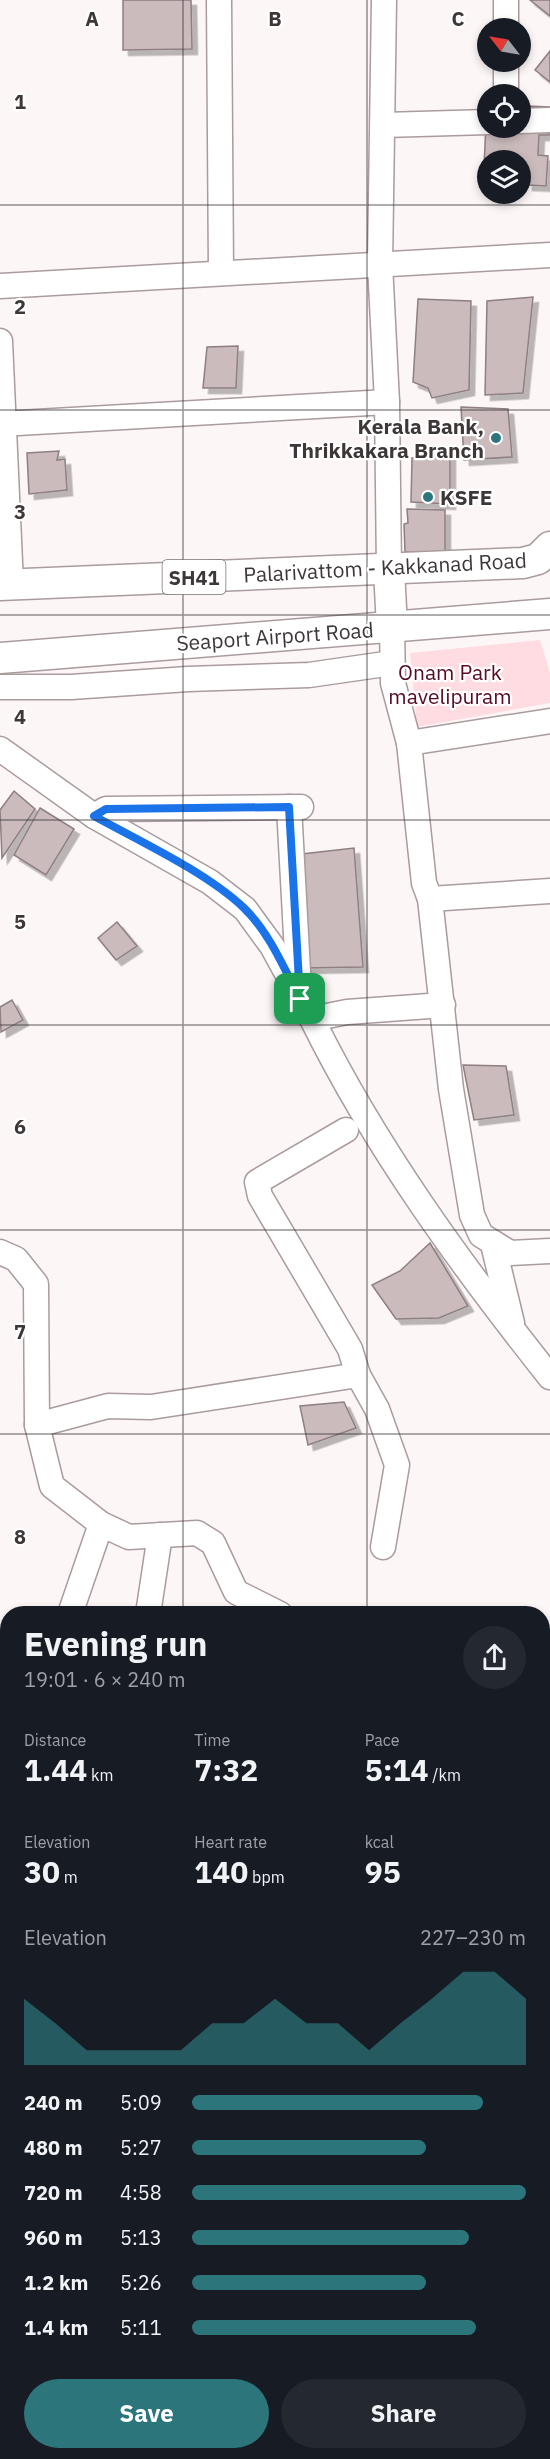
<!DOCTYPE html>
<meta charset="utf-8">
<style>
:root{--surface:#171b24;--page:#242831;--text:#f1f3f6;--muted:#9ea1a6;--accent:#2c767b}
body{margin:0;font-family:"IBM Plex Sans",sans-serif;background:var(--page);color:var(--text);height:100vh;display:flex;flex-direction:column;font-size:22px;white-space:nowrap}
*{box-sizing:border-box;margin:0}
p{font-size:20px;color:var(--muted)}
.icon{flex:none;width:33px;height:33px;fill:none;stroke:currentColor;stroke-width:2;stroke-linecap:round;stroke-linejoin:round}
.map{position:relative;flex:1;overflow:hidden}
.details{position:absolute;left:0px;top:1606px;width:550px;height:854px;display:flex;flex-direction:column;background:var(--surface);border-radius:24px 24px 0 0;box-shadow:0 3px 9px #0003}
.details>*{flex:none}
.needle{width:39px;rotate:301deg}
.tools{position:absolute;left:477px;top:18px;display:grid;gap:12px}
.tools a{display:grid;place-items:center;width:54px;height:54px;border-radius:50%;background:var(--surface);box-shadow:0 3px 9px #0003;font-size:30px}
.pin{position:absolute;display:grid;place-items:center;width:51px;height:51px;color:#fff;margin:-26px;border-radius:12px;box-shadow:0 3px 9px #0006}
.round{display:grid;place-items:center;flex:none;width:63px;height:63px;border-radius:32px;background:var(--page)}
.overview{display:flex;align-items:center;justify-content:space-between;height:102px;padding:0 24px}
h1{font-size:33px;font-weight:700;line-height:45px}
.stats{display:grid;grid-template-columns:repeat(3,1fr);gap:9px;height:102px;padding:6px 24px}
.stats div{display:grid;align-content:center}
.stats b{font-size:30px;font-weight:700}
.stats small{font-size:16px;font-weight:400}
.stats p{font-size:16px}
.chart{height:168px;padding:12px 24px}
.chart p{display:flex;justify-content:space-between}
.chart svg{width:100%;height:108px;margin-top:6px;fill:var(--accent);opacity:.7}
.primary-button{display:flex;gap:12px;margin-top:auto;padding:12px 24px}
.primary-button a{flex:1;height:69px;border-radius:36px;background:var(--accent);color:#fff;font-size:24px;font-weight:700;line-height:69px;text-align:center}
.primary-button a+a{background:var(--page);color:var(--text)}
ul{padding:0 24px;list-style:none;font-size:20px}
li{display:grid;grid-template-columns:96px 72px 1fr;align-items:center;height:45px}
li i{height:15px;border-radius:8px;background:var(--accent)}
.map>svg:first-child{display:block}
</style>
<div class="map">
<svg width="550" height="2459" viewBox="0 0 550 2459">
<defs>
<filter id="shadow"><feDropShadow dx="5.5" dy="5.5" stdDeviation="0" flood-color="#0004"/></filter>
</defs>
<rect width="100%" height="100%" fill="#fdf6f7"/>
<path fill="#fedce1" d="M540 640 550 673V703L417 727 410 653Z"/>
<g fill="#cbbbbd" stroke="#8e7f82" stroke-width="1.5" filter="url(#shadow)">
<path d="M123 0H191L192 49 123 50Z"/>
<path d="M530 0H550V16Z"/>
<path d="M550 51V82L535 70Z"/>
<path d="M487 102 488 128H520L528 106 550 107 549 135H539L538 155 548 156 546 186 527 185V174H520V160H488V187H483Z"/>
<path d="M533 297 523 393 485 395 487 301Z"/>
<path d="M418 299 471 301 469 390 432 398 428 388 413 382Z"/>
<path d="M238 346 236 388H203L207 347Z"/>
<path d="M461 407 508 409 512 457 464 460Z"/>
<path d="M59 451 57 460 65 459 67 490 29 494 27 453Z"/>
<path d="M450 454V504L411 502 412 458Z"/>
<path d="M407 509 445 510V552H405L404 524 408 523Z"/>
<path d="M14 791 35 809 2 858 0 810Z"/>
<path d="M40 808 74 829 46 875 14 855Z"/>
<path d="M354 848 363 967 303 968 293 855Z"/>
<path d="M117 922 137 946 116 960 98 938Z"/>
<path d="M12 1000 23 1020 1 1032 0 1007Z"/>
<path d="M463 1065 506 1066 514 1115 474 1120Z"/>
<path d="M430 1243 468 1306 439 1318 396 1319 372 1285 400 1271Z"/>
<path d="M344 1402 356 1428 308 1445 300 1406Z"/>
<path d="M543 1647 550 1650V1676L544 1690Z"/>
<path d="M545 1939 550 1942V1976L543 1973Z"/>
</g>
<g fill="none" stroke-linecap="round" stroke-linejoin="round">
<g stroke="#aa9b9d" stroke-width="27">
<g id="minor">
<path d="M219 0 221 273"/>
<path d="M384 0 380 264 387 402 389 570"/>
<path d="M506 0V28"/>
<path d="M506 62V94"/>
<path d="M520 121 550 120"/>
<path d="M384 125 488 122"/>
<path d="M0 286 550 255"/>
<path d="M0 341 11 584"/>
<path d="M0 424 387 402"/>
<path d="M392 627 393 683 409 743 424 883 430 899 451 1089 472 1215 481 1235 510 1253 550 1251"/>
<path d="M0 687H71L188 679 309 675 392 663"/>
<path d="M409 743 550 721"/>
<path d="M0 749 94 816 210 882 245 909 272 946 312 1019 347 1012 443 1005"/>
<path d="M289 807 299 990"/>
<path d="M94 816 106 809 301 807"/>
<path d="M430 899 550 891"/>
<path d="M312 1019C375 1147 461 1265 550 1377"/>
<path d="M346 1130 257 1182 260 1196 350 1349 358 1375"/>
<path d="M493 1244 512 1323"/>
<path d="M0 1252 16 1259 36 1284 37 1425 52 1486 101 1524 129 1537 197 1533 213 1543 236 1592 280 1614"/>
<path d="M37 1425 108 1406 151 1407 358 1375 377 1409 397 1465 383 1547"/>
<path d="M70 1614 101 1524"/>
<path d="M148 1614 160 1535"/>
<path d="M543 1710 550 1713"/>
<path d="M0 1751 8 1740"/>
<path d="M0 1838 8 1850"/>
<path d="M543 1917 550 1907"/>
<path d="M0 1982 8 1986"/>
<path d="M0 2103 8 2107"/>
<path d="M543 2151 550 2154"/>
<path d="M543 2326 550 2330"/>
<path d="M0 2397 8 2402"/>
<path d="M447 2454 452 2459"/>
<path d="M120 2459 122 2452"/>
</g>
</g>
<g stroke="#aa9b9d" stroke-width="33">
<g id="major">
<path d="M389 570 392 627"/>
<path d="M0 585 523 563 538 559 550 547"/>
<path d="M0 658 550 614"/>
</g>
</g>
<use href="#minor" stroke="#fff" stroke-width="24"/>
<use href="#major" stroke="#fff" stroke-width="30"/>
</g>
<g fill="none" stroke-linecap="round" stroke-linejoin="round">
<g stroke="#fff" stroke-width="12">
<path id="route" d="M289 807 300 999C284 968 269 932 244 908 206 872 141 842 94 816L106 809Z"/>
</g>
<use href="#route" stroke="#1a73e8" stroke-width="8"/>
</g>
<path fill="none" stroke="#3d3738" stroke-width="1.5" stroke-opacity="0.55" d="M183 0V1614M367 0V1614M0 205H550M0 410H550M0 615H550M0 820H550M0 1025H550M0 1230H550M0 1434H550M0 1639H8M543 1639H550M0 1844H8M543 1844H550M0 2049H8M543 2049H550M0 2254H8M543 2254H550M183 2452V2459M367 2452V2459"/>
<g fill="#2c767b" stroke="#fff" stroke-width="2">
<circle cx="496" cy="438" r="6"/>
<circle cx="428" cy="497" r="6"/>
</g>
<g text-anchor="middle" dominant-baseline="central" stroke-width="4.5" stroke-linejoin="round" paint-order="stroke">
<rect fill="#fff" stroke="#777374" stroke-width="1.5" x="162.5" y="560" width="63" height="34" rx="4.5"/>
<g font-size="20" font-weight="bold" fill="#3d3738">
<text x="194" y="577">SH41</text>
</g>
<g font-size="21" font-weight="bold" fill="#3d3738" stroke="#fff" text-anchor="end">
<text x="484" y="426">Kerala Bank,<tspan x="484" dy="24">Thrikkakara Branch</tspan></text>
<text x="440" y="497" text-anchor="start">KSFE</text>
</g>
<g font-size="21" fill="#3d3738" stroke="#fff">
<text transform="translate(385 567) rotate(-3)">Palarivattom - Kakkanad Road</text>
<text transform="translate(275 636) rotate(-4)">Seaport Airport Road</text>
</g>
<g font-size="21" fill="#550b24" stroke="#fff">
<text x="450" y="672">Onam Park<tspan x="450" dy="24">mavelipuram</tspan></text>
</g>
</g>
<g font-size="20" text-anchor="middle" font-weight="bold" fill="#3d3738" stroke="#fff" stroke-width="4.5" stroke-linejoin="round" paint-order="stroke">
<text x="92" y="26">A</text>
<text x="275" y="26">B</text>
<text x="458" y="26">C</text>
<text x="20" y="109">1</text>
<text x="20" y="314">2</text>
<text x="20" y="519">3</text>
<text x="20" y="724">4</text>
<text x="20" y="929">5</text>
<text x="20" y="1134">6</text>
<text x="20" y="1339">7</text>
<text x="20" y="1544">8</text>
</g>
</svg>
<div class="tools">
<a><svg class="needle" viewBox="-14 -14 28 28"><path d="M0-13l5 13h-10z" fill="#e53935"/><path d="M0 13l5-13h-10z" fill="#9ea1a6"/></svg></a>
<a><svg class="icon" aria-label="locate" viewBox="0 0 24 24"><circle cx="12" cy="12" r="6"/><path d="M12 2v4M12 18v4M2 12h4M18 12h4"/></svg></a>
<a><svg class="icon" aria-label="layers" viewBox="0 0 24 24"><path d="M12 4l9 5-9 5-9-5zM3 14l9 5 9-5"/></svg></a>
</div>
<div class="pin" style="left:300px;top:999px;background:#1e9e55"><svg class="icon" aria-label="arrive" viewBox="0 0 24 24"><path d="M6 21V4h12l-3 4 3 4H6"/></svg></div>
<section class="details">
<div class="overview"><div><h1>Evening run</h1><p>19:01 · 6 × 240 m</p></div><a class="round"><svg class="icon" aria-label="share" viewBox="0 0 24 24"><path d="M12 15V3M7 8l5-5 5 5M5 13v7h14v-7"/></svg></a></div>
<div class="stats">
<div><p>Distance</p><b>1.44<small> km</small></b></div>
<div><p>Time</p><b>7:32</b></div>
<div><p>Pace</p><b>5:14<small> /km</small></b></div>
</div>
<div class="stats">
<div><p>Elevation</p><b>30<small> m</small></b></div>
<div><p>Heart rate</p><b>140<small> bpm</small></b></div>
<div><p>kcal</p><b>95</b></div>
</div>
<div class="chart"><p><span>Elevation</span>227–230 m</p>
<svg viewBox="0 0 160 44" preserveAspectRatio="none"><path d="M0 44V17L10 27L20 38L30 38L40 38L50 38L60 27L70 27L80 17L90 27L100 27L110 38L120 27L130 17L140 6L150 6L160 17V44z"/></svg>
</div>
<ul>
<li><b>240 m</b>5:09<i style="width:87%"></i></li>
<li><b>480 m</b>5:27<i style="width:70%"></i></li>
<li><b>720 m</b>4:58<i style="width:100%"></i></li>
<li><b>960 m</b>5:13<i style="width:83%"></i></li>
<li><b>1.2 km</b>5:26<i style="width:70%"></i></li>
<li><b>1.4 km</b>5:11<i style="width:85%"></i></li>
</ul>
<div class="primary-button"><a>Save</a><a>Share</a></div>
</section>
</div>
